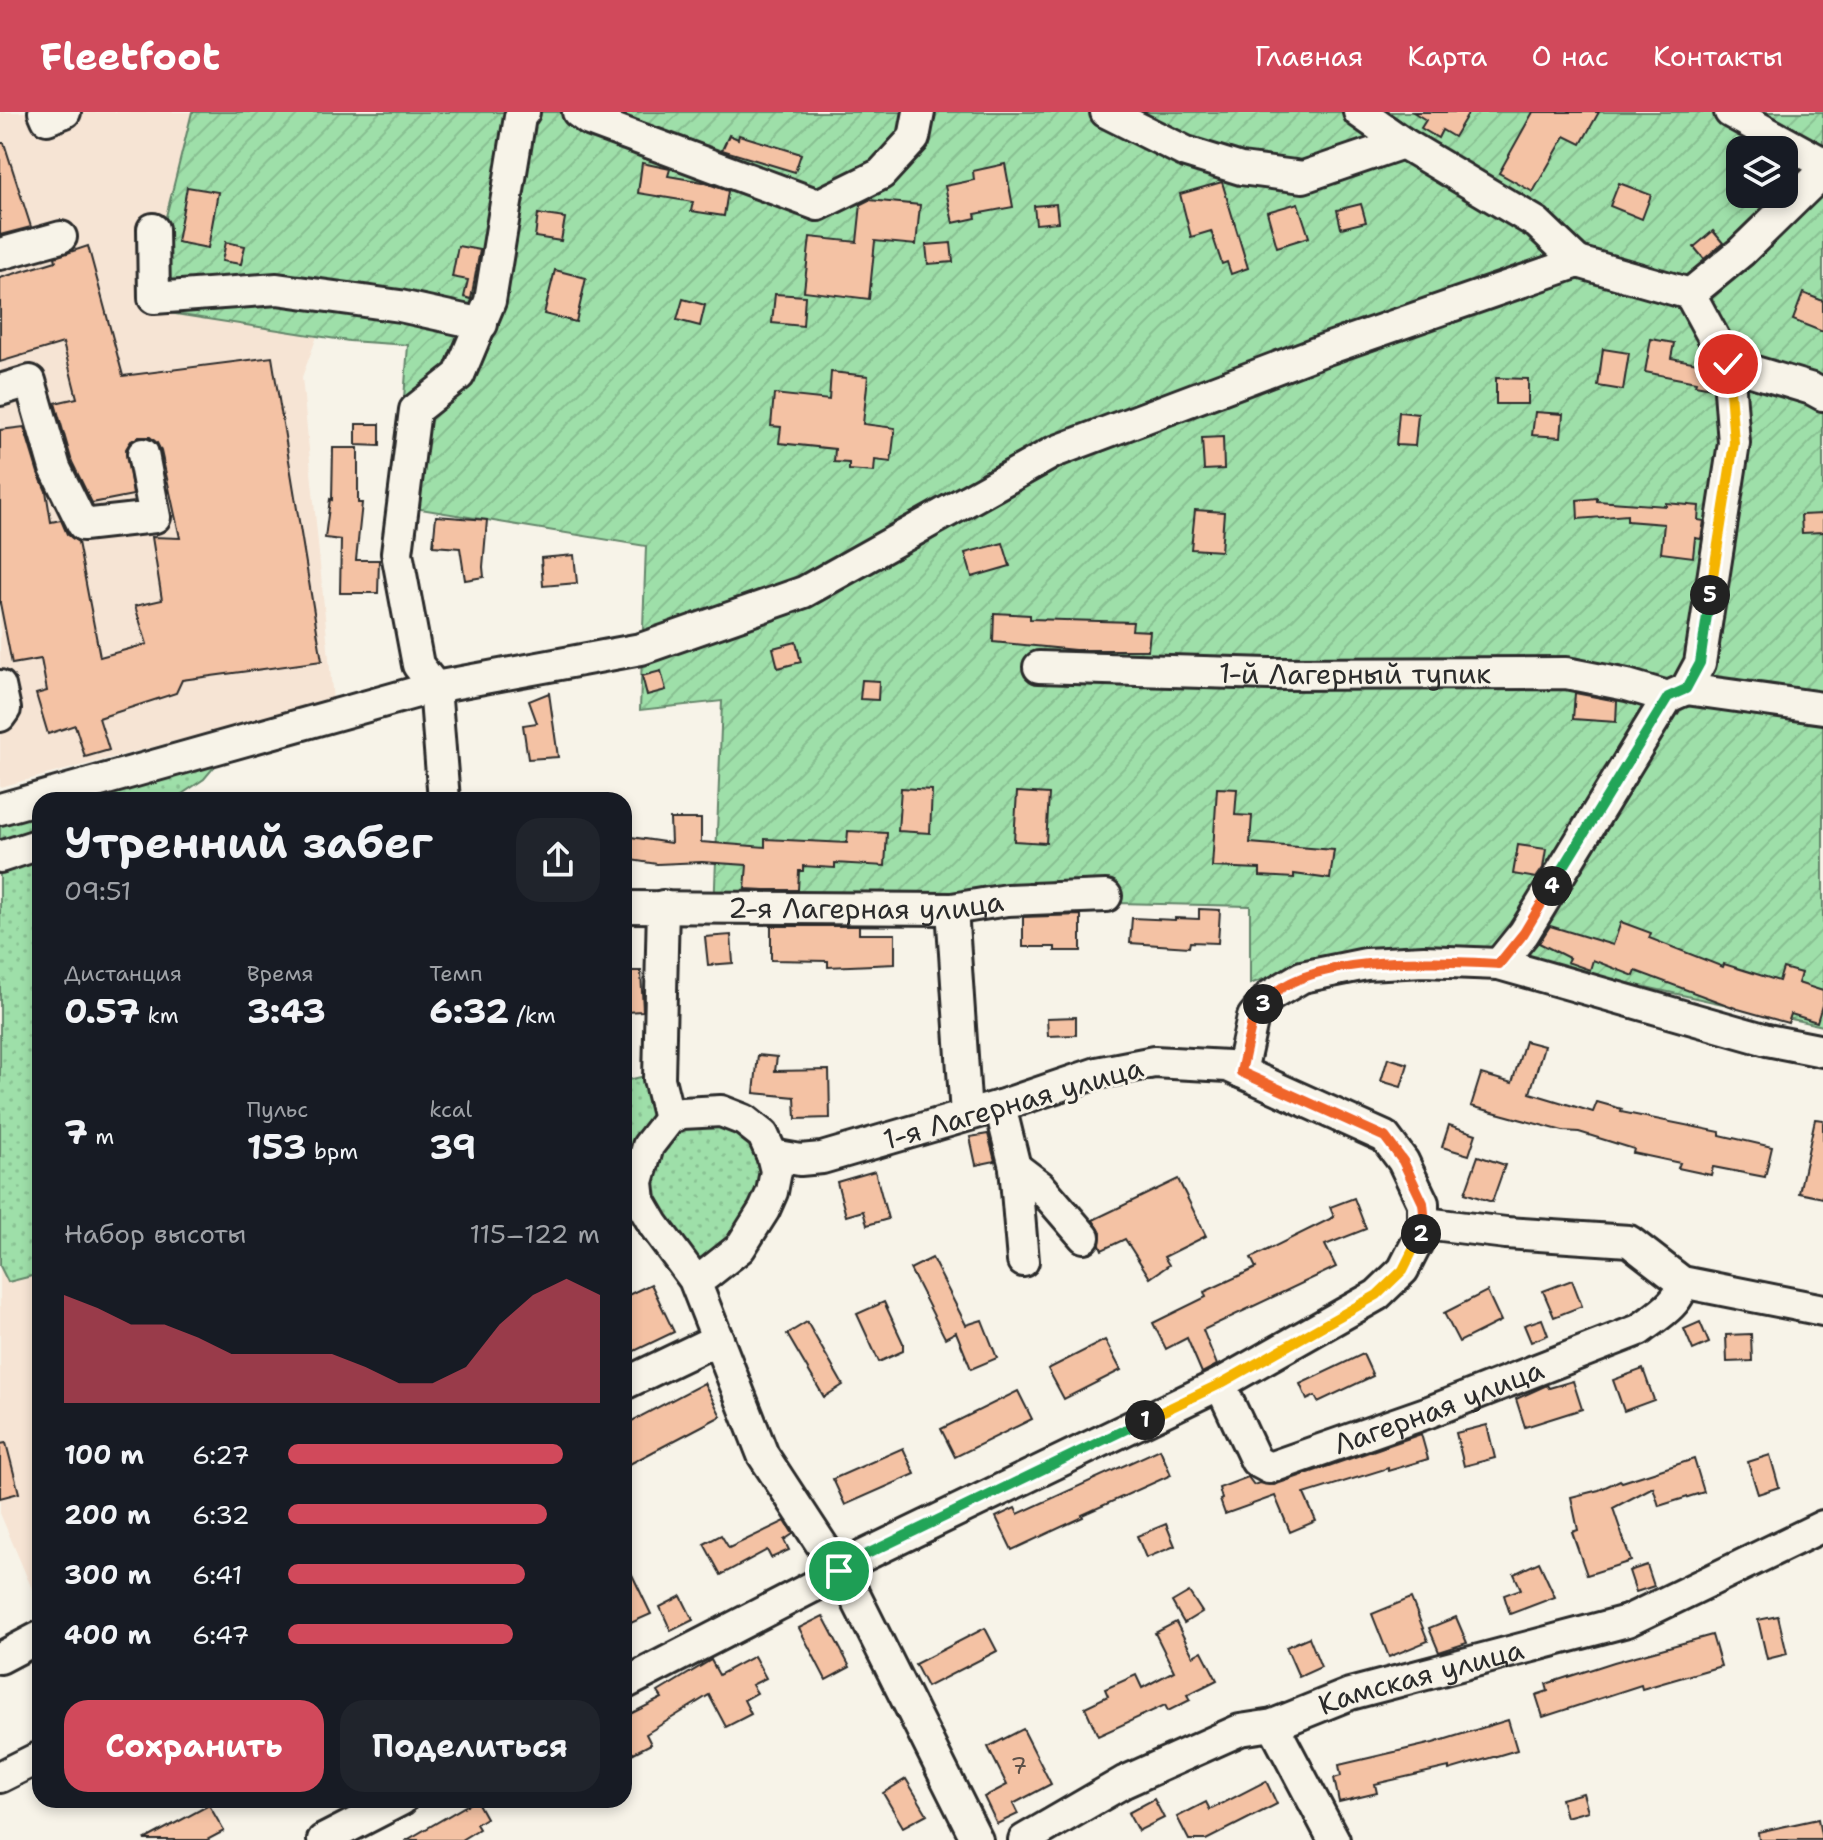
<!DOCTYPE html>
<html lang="ru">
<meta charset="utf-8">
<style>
:root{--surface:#171b24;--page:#20242c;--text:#f1f3f6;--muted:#9ea1a6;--accent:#d1495b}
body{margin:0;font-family:"Shantell Sans",sans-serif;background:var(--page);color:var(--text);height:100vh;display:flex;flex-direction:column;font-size:30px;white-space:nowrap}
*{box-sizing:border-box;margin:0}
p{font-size:26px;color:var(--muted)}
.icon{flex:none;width:44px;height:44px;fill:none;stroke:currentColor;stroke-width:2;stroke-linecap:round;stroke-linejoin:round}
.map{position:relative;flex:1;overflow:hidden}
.drawer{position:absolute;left:32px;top:680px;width:600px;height:1016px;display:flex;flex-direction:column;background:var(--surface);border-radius:24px;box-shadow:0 4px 12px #0003}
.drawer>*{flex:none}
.tools{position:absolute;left:1726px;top:24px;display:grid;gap:16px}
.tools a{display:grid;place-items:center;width:72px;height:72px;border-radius:16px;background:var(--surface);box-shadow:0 4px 12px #0003;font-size:40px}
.pin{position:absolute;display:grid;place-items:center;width:68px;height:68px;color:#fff;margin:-34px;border:4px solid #fff;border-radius:50%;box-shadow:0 2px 8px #0007}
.km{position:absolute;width:40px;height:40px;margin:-20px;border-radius:50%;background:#222;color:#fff;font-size:22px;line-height:40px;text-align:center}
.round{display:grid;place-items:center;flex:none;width:84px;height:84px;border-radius:24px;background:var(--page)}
.summary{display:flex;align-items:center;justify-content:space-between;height:136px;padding:0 32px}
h1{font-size:44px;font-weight:700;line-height:60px}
.metrics{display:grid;grid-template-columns:repeat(3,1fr);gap:12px;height:136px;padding:8px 32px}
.metrics div{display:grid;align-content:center}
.metrics b{font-size:34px;font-weight:700}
.metrics small{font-size:22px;font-weight:400}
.metrics p{font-size:22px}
.chart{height:224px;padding:16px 32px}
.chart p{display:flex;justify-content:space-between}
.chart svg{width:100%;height:144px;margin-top:8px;fill:var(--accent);opacity:.7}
.cta{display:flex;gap:16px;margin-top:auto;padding:16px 32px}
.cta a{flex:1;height:92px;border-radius:24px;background:var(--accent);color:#fff;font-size:32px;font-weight:700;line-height:92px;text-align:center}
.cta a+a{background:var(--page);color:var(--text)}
ul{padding:0 32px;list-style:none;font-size:26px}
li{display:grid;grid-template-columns:128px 96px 1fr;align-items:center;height:60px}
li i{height:20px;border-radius:10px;background:var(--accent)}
header{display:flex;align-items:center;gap:48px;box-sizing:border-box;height:112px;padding:0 40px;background:var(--accent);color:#fff}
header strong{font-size:38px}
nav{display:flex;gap:44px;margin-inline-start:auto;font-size:28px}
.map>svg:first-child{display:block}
</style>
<header>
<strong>Fleetfoot</strong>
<nav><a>Главная</a><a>Карта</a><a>О нас</a><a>Контакты</a></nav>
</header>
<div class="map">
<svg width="1823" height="1728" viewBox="0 0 1823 1728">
<defs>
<pattern id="grass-dots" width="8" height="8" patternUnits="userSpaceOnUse" patternTransform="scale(2)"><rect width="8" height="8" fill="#9edfa9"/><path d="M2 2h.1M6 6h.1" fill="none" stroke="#88c092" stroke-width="1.8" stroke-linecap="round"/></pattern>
<pattern id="garden-furrows" width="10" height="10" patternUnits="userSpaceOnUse" patternTransform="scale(2)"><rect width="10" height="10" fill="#9edfa9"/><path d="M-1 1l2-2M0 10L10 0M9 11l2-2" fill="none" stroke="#88c092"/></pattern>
</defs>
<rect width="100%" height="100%" fill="#f7f3e8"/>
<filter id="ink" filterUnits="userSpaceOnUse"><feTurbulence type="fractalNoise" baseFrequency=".0125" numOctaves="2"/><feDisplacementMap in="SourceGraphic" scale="16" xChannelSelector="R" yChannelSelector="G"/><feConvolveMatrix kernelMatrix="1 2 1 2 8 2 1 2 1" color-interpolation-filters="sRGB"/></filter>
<g filter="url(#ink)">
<g fill="#f6e4d4">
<path d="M0 0H192L143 197 319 219 302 265 333 588 0 675Z"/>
<path d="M0 1154 9 1170 40 1162V1496L0 1401Z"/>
</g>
<g fill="url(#grass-dots)" stroke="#64856a" stroke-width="2">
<path d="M225 642 204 667 173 688H56Z"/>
<path d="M40 692V1162L8 1170 0 1154V704Z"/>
<path d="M653 962C653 992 662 1026 624 1034V969Z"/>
<path d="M696 1006 743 1014 766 1064 743 1119 700 1150 649 1085 651 1059 670 1019Z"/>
</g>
<path fill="url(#garden-furrows)" stroke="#64856a" stroke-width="2" fill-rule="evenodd" d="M192 0H1823V914L1486 840 1327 843 1250 872V794L1116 791 714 800 722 589 640 598 646 434 396 393 408 233 349 229 143 197ZM1740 38H1784V82H1740Z"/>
<g fill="#f4c2a4" stroke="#2b2b2b" stroke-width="2">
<path d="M1413 0H1469L1454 25 1442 18 1438 26 1421 16 1426 8Z"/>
<path d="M1533 0H1599L1581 32 1565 24 1533 80 1499 61Z"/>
<path d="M729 23 738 27 739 23 801 42 795 60 722 38Z"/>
<path d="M0 31H4L31 115 0 123Z"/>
<path d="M642 51 670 57 668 64 703 70 728 79 724 104 691 99 693 90 638 81Z"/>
<path d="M1005 52 1013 95 975 102 976 106 953 111 945 74 974 68 973 59Z"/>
<path d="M1222 70 1248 156 1231 162 1227 150 1222 152 1211 119 1191 125 1180 82Z"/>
<path d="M1619 71 1651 83 1642 107 1610 94Z"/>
<path d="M187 75 218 80 208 136 177 130Z"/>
<path d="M869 88 920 93 916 133 875 129 869 187 804 179 810 125 857 130 861 92Z"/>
<path d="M1298 91 1309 125 1277 135 1267 100Z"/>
<path d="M1056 92 1058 110 1036 112 1034 94Z"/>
<path d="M1361 92 1366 110 1341 116 1337 98Z"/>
<path d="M538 102 565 106 561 129 535 125Z"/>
<path d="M1713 119 1723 131 1704 147 1694 135Z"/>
<path d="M226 130 245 134 241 152 222 149Z"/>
<path d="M951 131 953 150 928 152 926 133Z"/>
<path d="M88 134 123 264 272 245 322 549 182 568 176 581 99 606 109 638 85 645 75 613 48 622 36 582 47 579 41 547 12 552 0 491V318L24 315 38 361 46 379 51 410 61 408 67 422 78 430 100 545 147 532 135 494 162 488 152 425 180 426 161 339 157 331 150 325H139L131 329 126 337 133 383 92 391 72 350 55 291 77 286 63 231 0 250V166L56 149 55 145Z"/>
<path d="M458 134 480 138 471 187 464 185 468 168 452 165Z"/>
<path d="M555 158 586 166 576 210 544 202Z"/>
<path d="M1803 181 1823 189V220L1793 208Z"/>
<path d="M775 182 805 184 803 214 772 211Z"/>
<path d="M683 187 705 193 700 214 677 208Z"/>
<path d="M1651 227 1674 231 1671 246 1708 253 1712 276 1695 273 1696 270 1645 260Z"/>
<path d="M1603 237 1629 241 1623 278 1598 274Z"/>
<path d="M831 260 868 264 863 312 895 316 891 350 875 348 874 360 849 358V351L834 350 835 337 779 331 781 315 771 314 774 282 829 288Z"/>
<path d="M1496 266 1528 267V292H1496Z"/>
<path d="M1399 300 1418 302 1415 334 1396 333Z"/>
<path d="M1535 300 1563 302 1561 325 1532 323Z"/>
<path d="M356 312H380V334L356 333Z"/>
<path d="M1223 325 1224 357 1204 358 1202 326Z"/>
<path d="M333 336H358V391H362L356 448H379L378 481H340L341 428 325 426 330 387 332 388Z"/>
<path d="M1597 386V389L1666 394V391L1699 394 1698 408 1704 409 1701 427 1695 426 1693 445 1661 441 1664 412 1627 409V403L1578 407 1577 388Z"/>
<path d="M1195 398 1224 400 1221 439 1191 437Z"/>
<path d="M1823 402V420L1802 421 1801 403Z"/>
<path d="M436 404 487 408 483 455 484 465 465 468 460 436 433 434Z"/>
<path d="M1003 431 1010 454 972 465 965 441Z"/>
<path d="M574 443 577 471 543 474 541 446Z"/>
<path d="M994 501 1030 503V507L1133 510 1132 518 1150 519 1148 538H1075L993 530Z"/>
<path d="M796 530 801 550 778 556 773 536Z"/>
<path d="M661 559 666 578 647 583 642 564Z"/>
<path d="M862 568 879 569 878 588 860 587Z"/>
<path d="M549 581 558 645 528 647 523 613 537 611 529 589Z"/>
<path d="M1575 581 1617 589 1616 610 1573 607Z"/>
<path d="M901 676 932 678 930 721 898 719Z"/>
<path d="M1217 676 1237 677 1235 703 1252 704 1250 731 1334 738 1330 767 1294 762V766L1260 764V757L1212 755Z"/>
<path d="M1017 680 1049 682 1046 731 1014 729Z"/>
<path d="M670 707H701V730L765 735V727L847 731 848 719 887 721 885 754 835 751V756L803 754V759H799L798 778H765L745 777 747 753 702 750 657 752 624 747V724L671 731Z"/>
<path d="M1518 733 1546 737 1543 756 1536 766 1513 762Z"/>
<path d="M1199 797 1220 798 1218 831 1190 830 1189 835 1130 831 1132 806 1175 808V806L1199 807Z"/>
<path d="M1081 803V839H1055V835H1023V805Z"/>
<path d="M1621 810 1651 821 1649 826 1723 855 1724 852 1779 869 1783 856 1801 861 1798 871 1823 879V890L1817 910 1791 902 1788 911 1738 897 1636 859 1634 864 1593 848 1590 858 1567 850 1569 846 1539 831 1550 814 1613 833Z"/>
<path d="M771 814H859V822H895V852L828 855V849L771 848Z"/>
<path d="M731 823 733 851 708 853 705 825Z"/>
<path d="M624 859H641L643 899 624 900Z"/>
<path d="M1076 905V923L1048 924 1047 906Z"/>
<path d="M1525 929 1544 934 1530 981 1593 1000 1597 990 1622 997 1621 1000 1720 1020V1023L1772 1035 1765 1065 1713 1055 1711 1063 1678 1056 1680 1051 1633 1041 1634 1037 1579 1020 1563 1019 1471 994 1481 962 1512 971Z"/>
<path d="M758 943 777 945 775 959 829 958 830 1006 796 1007 795 985 754 981Z"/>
<path d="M1388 946 1408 952 1401 975 1381 969Z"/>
<path d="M1815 1007 1823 1008V1086L1799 1081Z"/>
<path d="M1449 1013 1476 1022 1469 1043 1442 1035Z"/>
<path d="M988 1022 995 1049 976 1053 970 1025Z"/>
<path d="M1478 1044 1505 1053 1492 1090 1465 1081Z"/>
<path d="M875 1059 888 1107 867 1113 863 1099 846 1104 837 1070Z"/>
<path d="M1178 1067 1206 1124 1164 1145 1169 1153 1150 1166 1125 1127 1102 1138 1100 1133 1101 1121 1093 1108Z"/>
<path d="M1354 1086 1366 1117 1325 1133 1336 1155 1203 1218 1217 1253 1202 1261 1187 1226 1166 1237 1153 1211 1206 1185 1204 1180 1256 1156 1251 1146 1334 1105 1330 1095Z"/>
<path d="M932 1146 966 1213 982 1208 997 1246 971 1257 956 1220 945 1226 910 1157Z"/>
<path d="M1572 1168 1582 1194 1554 1205 1543 1179Z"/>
<path d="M651 1172 674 1220 624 1244V1185Z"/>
<path d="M1487 1179 1501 1209 1459 1230 1444 1201Z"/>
<path d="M884 1190 903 1231V1239L879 1250 857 1202Z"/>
<path d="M1542 1207 1548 1223 1531 1230 1524 1213Z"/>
<path d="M807 1210 843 1273 824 1285 787 1222Z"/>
<path d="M1700 1210 1709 1231 1693 1238 1684 1217Z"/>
<path d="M1751 1222 1752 1249 1727 1250 1726 1223Z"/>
<path d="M1105 1228 1121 1258 1064 1287 1048 1257Z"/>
<path d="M1363 1242 1373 1264 1318 1290 1315 1284 1307 1288 1300 1272Z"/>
<path d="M1643 1257 1654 1288 1624 1299 1613 1268Z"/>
<path d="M1573 1269 1582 1297 1525 1315 1516 1287 1547 1273 1549 1276Z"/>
<path d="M704 1271 721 1304 624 1355V1313Z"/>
<path d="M1018 1279 1032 1307 955 1345 941 1317Z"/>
<path d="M1487 1313 1495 1346 1464 1354 1456 1321Z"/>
<path d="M1421 1322 1428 1347 1388 1359V1356L1304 1382 1316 1409 1290 1420 1275 1384 1225 1402 1220 1388 1222 1387 1219 1376 1248 1365 1254 1373 1259 1371 1274 1373Z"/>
<path d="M6 1331 19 1381 0 1386V1332Z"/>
<path d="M903 1336 915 1362 845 1393 833 1367Z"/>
<path d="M1160 1337 1171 1363 1082 1403 1083 1405 1012 1438 996 1405 1015 1396 1018 1402Z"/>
<path d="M1770 1343 1779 1375 1758 1382 1748 1350Z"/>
<path d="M1694 1347 1704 1380 1659 1394 1653 1375 1613 1396 1631 1449 1587 1463 1572 1420 1578 1418 1571 1385 1599 1378 1620 1368 1622 1370Z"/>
<path d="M785 1409 793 1422 784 1428 789 1438 771 1446 767 1438 721 1463 704 1432 721 1423 729 1436Z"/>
<path d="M1166 1412 1175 1434 1146 1446 1137 1424Z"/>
<path d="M624 1446 651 1502 624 1514Z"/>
<path d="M1539 1450 1555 1485 1510 1502 1504 1483 1521 1477 1514 1462Z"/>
<path d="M1647 1453 1654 1474 1636 1480 1629 1459Z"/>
<path d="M1189 1480 1202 1500 1184 1511 1172 1490Z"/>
<path d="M681 1484 693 1508 671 1519 660 1495Z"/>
<path d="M1411 1486 1428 1529 1389 1545 1372 1502Z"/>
<path d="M823 1504 850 1555 826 1568 799 1516Z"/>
<path d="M1778 1504 1787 1542 1767 1547 1758 1508Z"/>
<path d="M1456 1505 1467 1531 1439 1540 1429 1516Z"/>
<path d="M1176 1510 1193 1544 1202 1539 1217 1568 1187 1583 1190 1588 1168 1599 1165 1593 1098 1624 1085 1595 1108 1584 1105 1577 1136 1563 1142 1576 1174 1559 1155 1521Z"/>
<path d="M985 1516 997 1539 927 1575 915 1552Z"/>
<path d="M1712 1523 1721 1554 1642 1577 1641 1573 1543 1605 1536 1583 1548 1579 1546 1572 1614 1550Z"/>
<path d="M1309 1525 1321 1555 1299 1565 1286 1535Z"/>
<path d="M754 1544 766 1566 752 1573 757 1581 744 1588 751 1602 726 1615 709 1583 646 1622 651 1632 624 1646V1605L662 1586 658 1580 711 1548 719 1563Z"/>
<path d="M1508 1608 1517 1638 1449 1658V1655L1375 1672 1377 1681 1339 1690 1334 1666 1341 1664 1339 1653 1433 1631Z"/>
<path d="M1023 1617 1051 1672 1013 1692 1018 1702 997 1712 984 1685 1007 1673 988 1635Z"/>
<path d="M906 1667 927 1702 903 1715 883 1681Z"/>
<path d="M1266 1669 1277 1692 1206 1728H1189L1177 1705 1206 1690 1210 1698Z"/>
<path d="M1583 1681 1588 1699 1566 1705 1561 1687Z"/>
<path d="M1154 1687 1164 1706 1138 1719 1128 1701Z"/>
<path d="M476 1688 486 1706 476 1712 479 1717 461 1728H407Z"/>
<path d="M209 1693 224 1719 207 1728H144Z"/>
<path d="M1818 1707 1822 1728H1759L1758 1720Z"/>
</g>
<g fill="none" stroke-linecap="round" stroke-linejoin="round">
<g stroke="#2b2b2b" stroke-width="36">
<g id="minor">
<path d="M44 0 47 7 65 0"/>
<path d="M578 0 589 8 818 93 881 62 914 26 919 0"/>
<path d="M1106 0 1186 40 1241 57 1303 65 1403 31"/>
<path d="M1359 0 1403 31 1537 111 1578 150"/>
<path d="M1730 0 1823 51"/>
<path d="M153 117 154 186 277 177 400 194 482 212"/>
<path d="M0 142 61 125"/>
<path d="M1690 182 1741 140 1823 60"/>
<path d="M1728 252 1812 277 1823 283"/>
<path d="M0 278 30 269 55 356 83 413 155 405 143 342"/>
<path id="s1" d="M1039 555 1269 562 1566 561 1627 573 1668 585"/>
<path d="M0 574 5 597 0 604"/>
<path d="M444 688 435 575 418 553 397 441 415 298 459 263 490 189 520 5 524 0"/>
<path d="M0 697 435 575 641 537 804 480 1054 340 1321 239 1578 150 1690 182 1728 252 1734 331 1700 551 1686 577 1823 596"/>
<path d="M0 745 40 732"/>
<path d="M663 794 659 967 669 1007"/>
<path id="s2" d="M624 795 952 797 1007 788 1106 784"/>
<path d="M952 797 966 1003"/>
<path d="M1499 852 1524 821 1668 585 1684 578"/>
<path d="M1241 960 1253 905 1270 884 1302 865 1366 852 1424 849 1499 852 1767 928 1823 939"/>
<path d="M1000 994 1015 1055 1023 1149"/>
<path d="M1015 1055 1040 1074 1084 1125"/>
<path d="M1425 1111 1506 1121 1629 1129 1682 1170 1823 1198"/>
<path d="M694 1167 706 1163 740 1136 764 1098 772 1080 776 1059 772 1043 763 1023 744 1008 721 999 682 1001 669 1007 648 1034 638 1070 640 1089 654 1113 694 1167 763 1343 854 1482 977 1728"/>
<path d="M624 1272 718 1227"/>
<path id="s3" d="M1220 1272 1256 1349 1269 1356 1429 1300 1639 1218C1654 1206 1682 1191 1682 1170"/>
<path d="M0 1546 40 1525"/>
<path d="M624 1572 820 1471 863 1444 1220 1272 1377 1183 1403 1158 1423 1119V1091L1403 1049 1385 1025 1228 954 1154 950 1097 961 1000 994 822 1046 800 1048 772 1043"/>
<path d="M1273 1613 1334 1728"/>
<path d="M0 1665 40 1645"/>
<path d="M323 1728 401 1688"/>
<path id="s4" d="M1024 1728 1124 1670 1240 1618 1273 1613 1350 1582 1627 1509 1823 1414"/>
</g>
</g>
<use href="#minor" stroke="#f7f3e8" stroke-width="30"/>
</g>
</g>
<g fill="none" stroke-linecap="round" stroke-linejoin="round" filter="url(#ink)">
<g stroke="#fff" stroke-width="16">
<path id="split-1" d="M839 1459 863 1444 1145 1308"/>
</g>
<g stroke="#fff" stroke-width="16">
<path id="split-2" d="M1145 1308 1220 1272 1377 1183 1403 1158 1421 1122"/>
</g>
<g stroke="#fff" stroke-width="16">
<path id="split-3" d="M1263 892 1253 905 1241 960 1385 1025 1403 1049 1423 1091 1425 1111 1421 1122"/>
</g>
<g stroke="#fff" stroke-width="16">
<path id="split-4" d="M1263 892C1304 840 1438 849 1499 852L1524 821 1552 774"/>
</g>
<g stroke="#fff" stroke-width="16">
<path id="split-5" d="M1552 774 1668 585 1686 577 1700 551 1710 483"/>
</g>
<g stroke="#fff" stroke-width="16">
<path id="split-6" d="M1710 483 1734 331 1728 252"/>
</g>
<use href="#split-1" stroke="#22a559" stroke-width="10"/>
<use href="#split-2" stroke="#f5b400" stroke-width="10"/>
<use href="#split-3" stroke="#f0652b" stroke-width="10"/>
<use href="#split-4" stroke="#f0652b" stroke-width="10"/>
<use href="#split-5" stroke="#22a559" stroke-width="10"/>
<use href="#split-6" stroke="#f5b400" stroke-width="10"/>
</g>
<g text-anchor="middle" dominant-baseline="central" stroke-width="6" stroke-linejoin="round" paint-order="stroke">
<g font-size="24" fill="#5d5149">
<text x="1019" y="1654">7</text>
</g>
<g font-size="28" fill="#2b2b2b" stroke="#f7f3e8">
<text stroke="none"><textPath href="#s1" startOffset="316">1-й Лагерный тупик</textPath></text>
<text stroke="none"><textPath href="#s2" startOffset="242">2-я Лагерная улица</textPath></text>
<text transform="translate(1013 991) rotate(-16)">1-я Лагерная улица</text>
<text stroke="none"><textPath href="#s3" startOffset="280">Лагерная улица</textPath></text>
<text stroke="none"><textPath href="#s4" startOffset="432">Камская улица</textPath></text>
</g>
</g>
</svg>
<div class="tools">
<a><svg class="icon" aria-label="layers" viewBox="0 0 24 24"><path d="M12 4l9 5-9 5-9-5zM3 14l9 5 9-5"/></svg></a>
</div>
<div class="pin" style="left:839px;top:1459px;background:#1e9e55"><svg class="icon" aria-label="arrive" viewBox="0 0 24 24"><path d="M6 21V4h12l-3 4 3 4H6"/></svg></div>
<div class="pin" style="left:1728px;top:252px;background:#d93025"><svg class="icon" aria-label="check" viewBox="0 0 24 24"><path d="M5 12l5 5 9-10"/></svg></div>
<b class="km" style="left:1145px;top:1308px">1</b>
<b class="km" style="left:1421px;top:1122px">2</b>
<b class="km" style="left:1263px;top:892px">3</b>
<b class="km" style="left:1552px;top:774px">4</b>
<b class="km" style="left:1710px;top:483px">5</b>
<section class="drawer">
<div class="summary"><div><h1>Утренний забег</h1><p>09:51</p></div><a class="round"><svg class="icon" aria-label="share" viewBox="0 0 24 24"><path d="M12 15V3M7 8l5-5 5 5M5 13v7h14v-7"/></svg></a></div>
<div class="metrics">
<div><p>Дистанция</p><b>0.57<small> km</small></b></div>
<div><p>Время</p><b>3:43</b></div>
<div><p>Темп</p><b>6:32<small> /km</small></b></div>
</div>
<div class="metrics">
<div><b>7<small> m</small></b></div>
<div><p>Пульс</p><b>153<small> bpm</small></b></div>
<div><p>kcal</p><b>39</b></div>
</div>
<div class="chart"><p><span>Набор высоты</span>115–122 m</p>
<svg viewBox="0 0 160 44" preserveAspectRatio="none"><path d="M0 44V11L10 15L20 20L30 20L40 24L50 29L60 29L70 29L80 29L90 33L100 38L110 38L120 33L130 20L140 11L150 6L160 11V44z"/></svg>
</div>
<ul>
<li><b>100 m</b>6:27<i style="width:88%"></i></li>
<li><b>200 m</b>6:32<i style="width:83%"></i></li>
<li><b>300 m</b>6:41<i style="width:76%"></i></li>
<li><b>400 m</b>6:47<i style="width:72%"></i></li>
</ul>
<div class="cta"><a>Сохранить</a><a>Поделиться</a></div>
</section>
</div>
